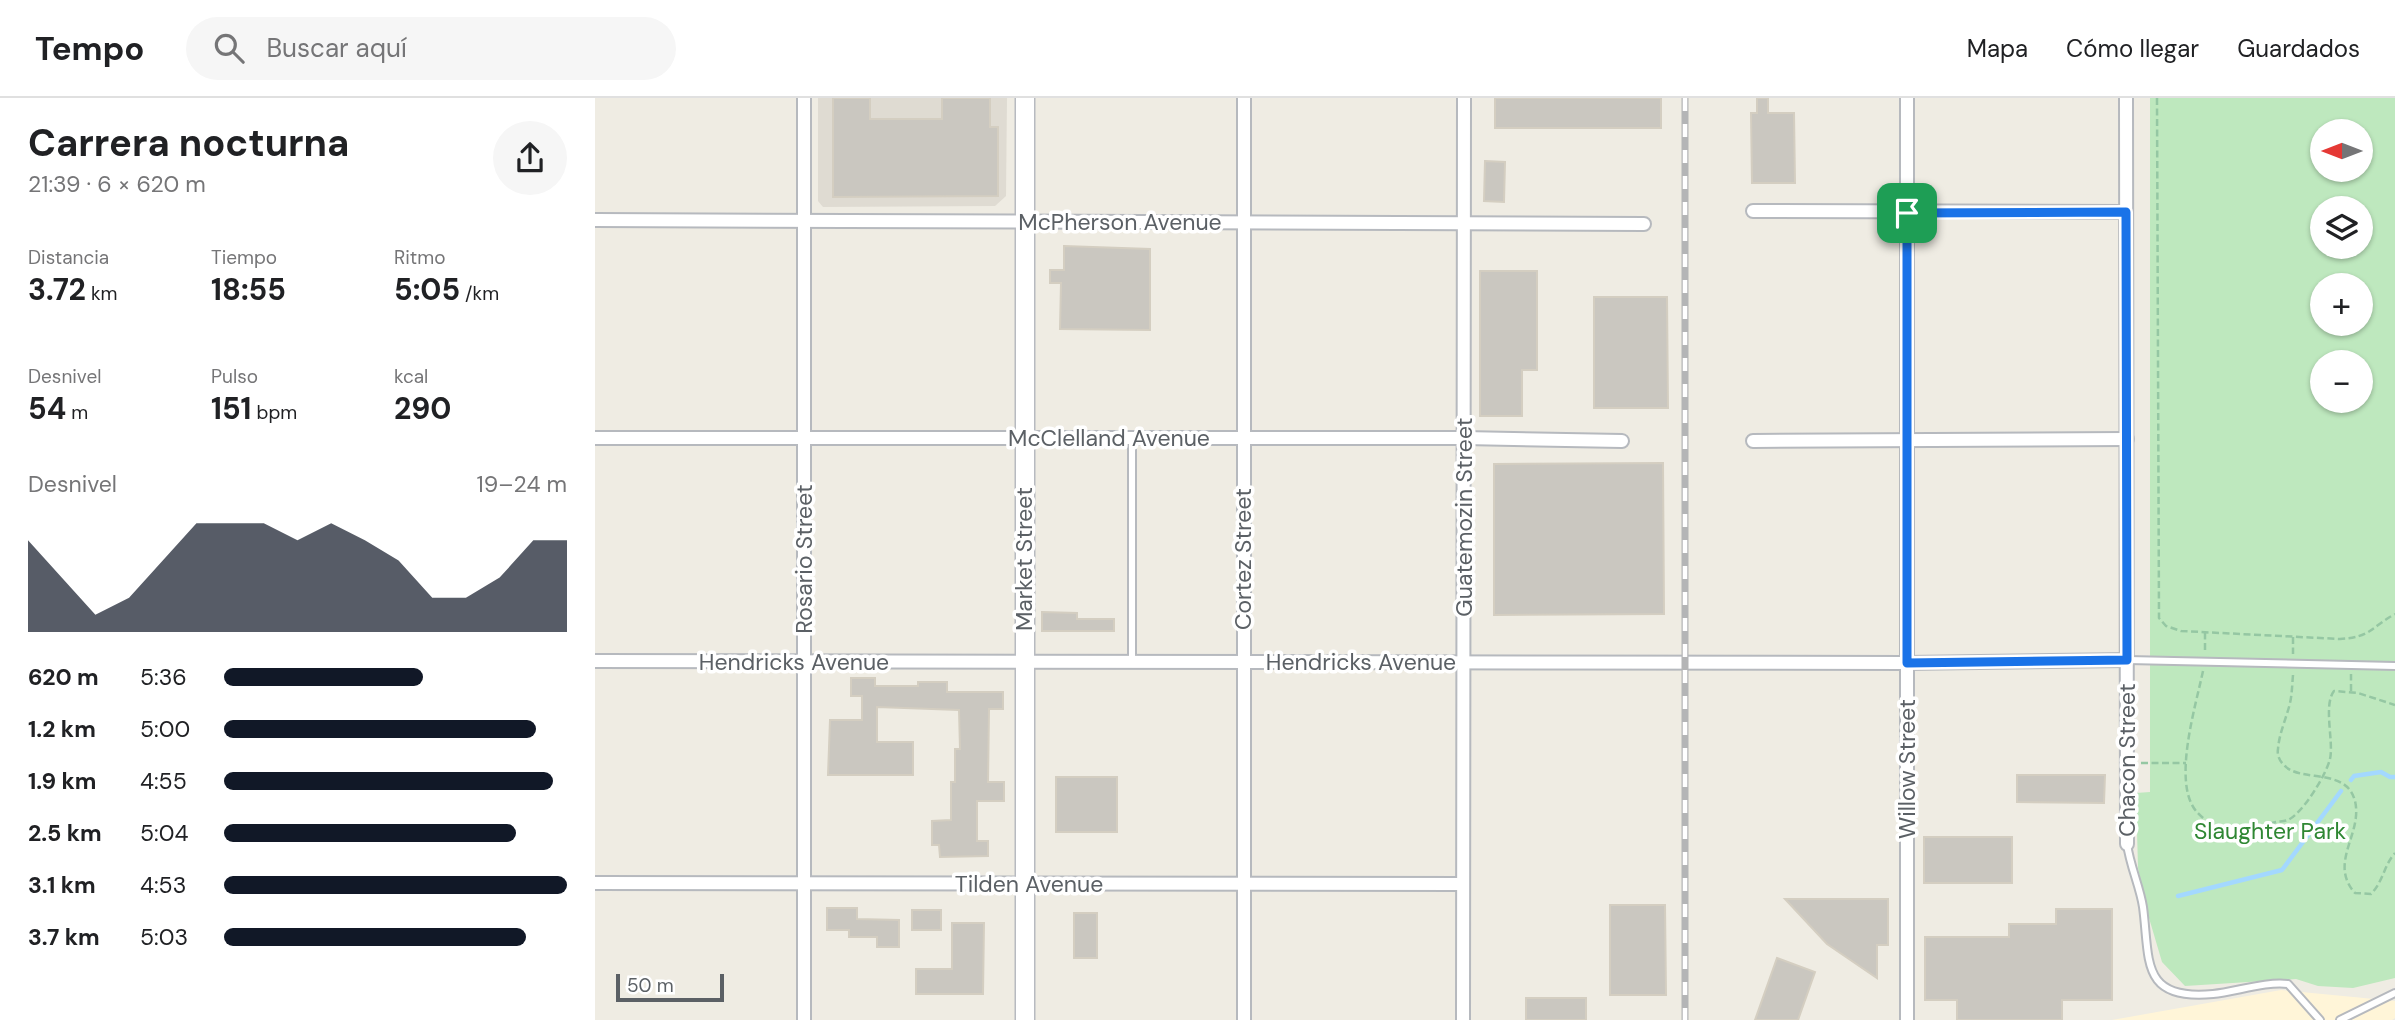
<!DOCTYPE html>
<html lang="es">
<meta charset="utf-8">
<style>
:root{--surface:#fff;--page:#f6f6f6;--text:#202124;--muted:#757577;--line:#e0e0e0;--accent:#111827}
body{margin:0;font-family:"DM Sans",sans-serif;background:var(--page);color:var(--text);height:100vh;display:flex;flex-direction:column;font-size:26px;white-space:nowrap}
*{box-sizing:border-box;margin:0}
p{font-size:23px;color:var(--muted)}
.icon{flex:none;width:38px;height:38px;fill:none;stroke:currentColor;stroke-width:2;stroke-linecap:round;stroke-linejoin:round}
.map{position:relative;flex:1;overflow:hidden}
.drawer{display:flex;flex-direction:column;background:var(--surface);width:595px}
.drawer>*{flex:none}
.needle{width:46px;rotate:270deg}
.controls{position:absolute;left:1715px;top:21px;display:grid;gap:14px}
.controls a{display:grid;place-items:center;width:63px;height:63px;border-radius:50%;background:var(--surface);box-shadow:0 2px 5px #0004;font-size:35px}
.scale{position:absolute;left:21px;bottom:18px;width:108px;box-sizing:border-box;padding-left:7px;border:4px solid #5b6065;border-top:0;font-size:19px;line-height:24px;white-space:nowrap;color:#5b6065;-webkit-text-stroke:5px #fff;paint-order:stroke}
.pin{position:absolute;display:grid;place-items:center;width:60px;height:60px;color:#fff;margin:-30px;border-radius:14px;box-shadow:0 4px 10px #0006}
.round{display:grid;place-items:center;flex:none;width:74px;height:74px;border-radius:37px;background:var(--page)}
.summary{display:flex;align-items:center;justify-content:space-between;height:119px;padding:0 28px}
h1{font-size:38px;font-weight:700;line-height:52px}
.stats{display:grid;grid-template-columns:repeat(3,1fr);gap:10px;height:119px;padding:7px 28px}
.stats div{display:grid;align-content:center}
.stats b{font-size:30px;font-weight:700}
.stats small{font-size:19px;font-weight:400}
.stats p{font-size:19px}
.chart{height:196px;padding:14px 28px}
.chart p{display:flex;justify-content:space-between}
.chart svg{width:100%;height:126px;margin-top:7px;fill:var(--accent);opacity:.7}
ul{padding:0 28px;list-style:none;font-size:23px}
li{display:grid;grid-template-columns:112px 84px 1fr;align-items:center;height:52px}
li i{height:18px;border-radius:9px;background:var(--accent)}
header{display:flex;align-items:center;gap:42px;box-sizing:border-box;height:98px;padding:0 35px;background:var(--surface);border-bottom:2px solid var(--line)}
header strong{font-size:33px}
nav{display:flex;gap:38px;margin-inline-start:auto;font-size:24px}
.search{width:490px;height:63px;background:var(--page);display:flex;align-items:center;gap:18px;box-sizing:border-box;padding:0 24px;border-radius:38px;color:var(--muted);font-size:26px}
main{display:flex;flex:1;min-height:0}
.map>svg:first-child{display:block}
</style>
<header>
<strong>Tempo</strong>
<div class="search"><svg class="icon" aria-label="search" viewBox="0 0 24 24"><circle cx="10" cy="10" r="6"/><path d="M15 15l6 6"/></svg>Buscar aquí</div>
<nav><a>Mapa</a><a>Cómo llegar</a><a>Guardados</a></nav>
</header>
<main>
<section class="drawer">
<div class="summary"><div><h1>Carrera nocturna</h1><p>21:39 · 6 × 620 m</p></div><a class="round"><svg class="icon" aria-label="share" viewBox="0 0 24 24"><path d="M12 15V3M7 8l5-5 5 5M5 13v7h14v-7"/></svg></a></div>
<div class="stats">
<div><p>Distancia</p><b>3.72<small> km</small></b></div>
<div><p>Tiempo</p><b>18:55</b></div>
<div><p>Ritmo</p><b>5:05<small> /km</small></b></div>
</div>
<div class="stats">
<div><p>Desnivel</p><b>54<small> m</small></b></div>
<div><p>Pulso</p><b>151<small> bpm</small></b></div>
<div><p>kcal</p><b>290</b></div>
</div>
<div class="chart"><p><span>Desnivel</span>19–24 m</p>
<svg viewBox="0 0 160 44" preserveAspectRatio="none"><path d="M0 44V12L10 25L20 38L30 32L40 19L50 6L60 6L70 6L80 12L90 6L100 12L110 19L120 32L130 32L140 25L150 12L160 12V44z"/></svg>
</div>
<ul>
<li><b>620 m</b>5:36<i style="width:58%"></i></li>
<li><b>1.2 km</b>5:00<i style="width:91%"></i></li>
<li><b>1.9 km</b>4:55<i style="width:96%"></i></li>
<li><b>2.5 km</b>5:04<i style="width:85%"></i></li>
<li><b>3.1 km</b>4:53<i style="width:100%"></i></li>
<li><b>3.7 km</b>5:03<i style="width:88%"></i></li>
</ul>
</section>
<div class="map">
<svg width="1800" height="922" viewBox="0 0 1800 922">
<rect width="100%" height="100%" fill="#efece3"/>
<path fill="#fff5d8" d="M1686 892 1800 903V920L1797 922H1517Z"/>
<path fill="#dfdbd2" d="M223 0H412L411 98 400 108 228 109 223 103Z"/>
<path fill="#bee8be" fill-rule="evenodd" d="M1555 0H1800V880L1758 890 1723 888 1701 881 1590 888 1567 864 1554 820 1543 770 1541 695 1555 694ZM1727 33H1766V72H1727ZM1727 110H1766V149H1727ZM1727 187H1766V226H1727ZM1727 264H1766V303H1727Z"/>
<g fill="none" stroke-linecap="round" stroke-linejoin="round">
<g stroke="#a3d8ff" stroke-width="4.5">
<path d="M1756 682 1759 678 1786 674 1795 679H1800"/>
<path d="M1583 798 1687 772 1746 693"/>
</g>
</g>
<g fill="#cac7c0" stroke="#d4cec1" stroke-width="2">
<path d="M238 0H275V21H347V0H395V29H403V98L238 99Z"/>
<rect x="900" y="0" width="166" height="30"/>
<path d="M1162 0H1173V15H1199L1200 85H1157L1156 15H1162Z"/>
<path d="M890 63 910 64 909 104 889 103Z"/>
<path d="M469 148 555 151V232L465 231 466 185H455V172H469Z"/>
<path d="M885 173H942V272H927V318H885Z"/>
<path d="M999 199H1072L1073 310H999Z"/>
<path d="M1068 365 1069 516 899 517V366Z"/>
<path d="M447 514 482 515V521H519V533H447Z"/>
<path d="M256 580H280V588H323V584H352V594H408V611H394L393 684H409V703H382V743H393V758L345 759 344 747H337V723L356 722V684H360V651H365L364 612 282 609V644H318V677H233L235 622H267V598H256Z"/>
<path d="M1422 677H1510L1509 705 1422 704Z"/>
<rect x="461" y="679" width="61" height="55"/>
<rect x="1329" y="739" width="88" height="46"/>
<path d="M1190 801H1293V847H1282V880L1232 846Z"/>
<path d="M1015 807H1070L1071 897H1015Z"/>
<path d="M232 810H262V821L304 822V849H282V839H254V832H232Z"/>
<path d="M1461 811H1517V902H1467V922H1362V902H1330V839H1414V826H1461Z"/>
<rect x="317" y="812" width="29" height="20"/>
<rect x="479" y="815" width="23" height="45"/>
<path d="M357 825H389L388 896H321V871H357Z"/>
<path d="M1182 860 1220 874 1203 922H1160Z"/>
<rect x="931" y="900" width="60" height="22"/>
</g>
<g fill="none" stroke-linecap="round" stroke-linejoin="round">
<g stroke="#b6b9be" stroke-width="10">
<g id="lane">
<path d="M537 340V564"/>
<path d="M1533 562 1800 568"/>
<path d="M1532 746C1535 768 1545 789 1548 809 1555 862 1545 903 1618 896 1640 894 1671 883 1693 886L1725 922"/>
<path d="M1745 922 1800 895"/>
</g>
</g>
<g stroke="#b6b9be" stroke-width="16">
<g id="street">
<path d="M209 0V922"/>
<path d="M649 0V922"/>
<path d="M1531 0 1532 746"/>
<path d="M1158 113 1531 114"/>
<path d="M0 122 1049 126"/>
<path d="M0 340H869L1027 343"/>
<path d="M1158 343 1532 341"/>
<path d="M0 563 1312 565 1532 562"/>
<path d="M0 785 868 786"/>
<path d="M868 922 869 0"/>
<path d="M1312 922V0"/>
</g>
</g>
<g stroke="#b7bac0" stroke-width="21">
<path id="secondary" d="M430 0V922"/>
</g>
<g stroke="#95c7a3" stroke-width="2.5" stroke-dasharray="7 3.5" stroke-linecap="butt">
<path d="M1562 0 1564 520 1571 528 1586 533 1745 541C1777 539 1776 529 1800 516"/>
<path d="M1698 539V556"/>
<path d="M1610 552V534"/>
<path d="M1608 573C1601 607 1577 684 1601 713 1611 725 1644 748 1661 739 1668 735 1670 727 1677 725 1683 723 1688 724 1693 722 1708 715 1731 677 1735 661 1739 644 1728 607 1739 593L1763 595 1800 607"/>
<path d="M1698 577C1697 588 1697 599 1694 609 1690 623 1684 637 1683 651 1682 656 1684 662 1688 666 1704 686 1751 668 1760 703 1768 736 1733 765 1760 795L1776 796C1788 784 1789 767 1800 755"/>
<path d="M1756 593V576"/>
<path d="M1546 665H1591"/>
</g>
<use href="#lane" stroke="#fff" stroke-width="6"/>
<use href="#street" stroke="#fff" stroke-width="12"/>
<use href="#secondary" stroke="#fff" stroke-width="18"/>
<g stroke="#b4b5b6" stroke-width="7">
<path id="rail" d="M1090 0V922"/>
</g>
<use href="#rail" stroke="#fff" stroke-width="4.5" stroke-dasharray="13" stroke-linecap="butt"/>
</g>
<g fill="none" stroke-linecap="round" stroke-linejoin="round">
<g stroke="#fff" stroke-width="14">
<path id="route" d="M1531 114 1532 562 1312 565V115Z"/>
</g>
<use href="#route" stroke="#1a73e8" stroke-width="9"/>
</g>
<g text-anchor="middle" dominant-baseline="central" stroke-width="7" stroke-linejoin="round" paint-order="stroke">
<g font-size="23" fill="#5b6065" stroke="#fff">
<text x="525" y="124">McPherson Avenue</text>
<text x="514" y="340">McClelland Avenue</text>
<text transform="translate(869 419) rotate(-90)">Guatemozin Street</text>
<text transform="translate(209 461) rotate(-90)">Rosario Street</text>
<text transform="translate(429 461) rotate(-90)">Market Street</text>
<text transform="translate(648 461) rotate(-90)">Cortez Street</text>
<text x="199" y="564">Hendricks Avenue</text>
<text x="766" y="564">Hendricks Avenue</text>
<text transform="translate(1532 662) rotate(-90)">Chacon Street</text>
<text transform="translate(1312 671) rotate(-90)">Willow Street</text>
<text x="434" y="786">Tilden Avenue</text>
</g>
<g font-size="23" fill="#2f8733" stroke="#fff">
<text x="1675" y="733">Slaughter Park</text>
</g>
</g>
</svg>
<div class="controls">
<a><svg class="needle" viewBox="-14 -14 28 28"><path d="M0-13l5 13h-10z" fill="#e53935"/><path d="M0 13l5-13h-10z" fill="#757577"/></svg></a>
<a><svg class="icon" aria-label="layers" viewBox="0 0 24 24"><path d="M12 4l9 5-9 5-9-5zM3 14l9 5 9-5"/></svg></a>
<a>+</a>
<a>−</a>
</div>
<div class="scale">50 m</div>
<div class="pin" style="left:1312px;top:115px;background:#1e9e55"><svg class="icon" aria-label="arrive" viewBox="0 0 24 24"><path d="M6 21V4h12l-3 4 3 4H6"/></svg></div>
</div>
</main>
